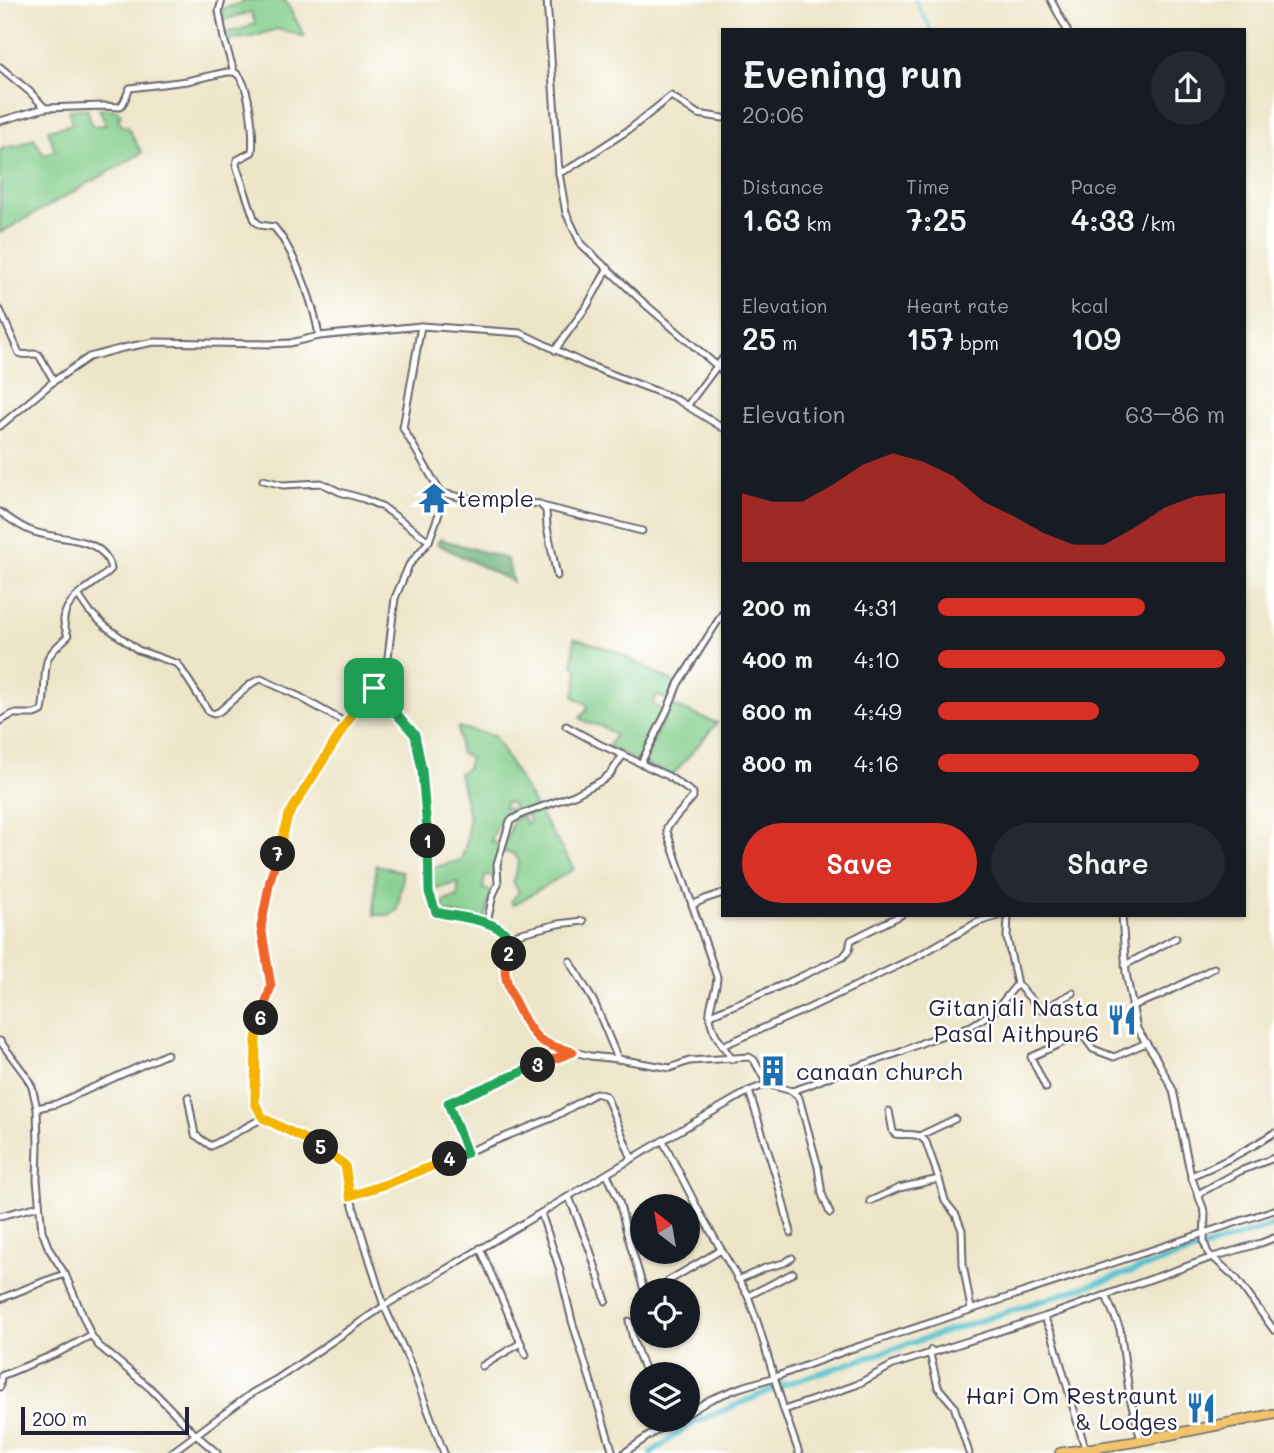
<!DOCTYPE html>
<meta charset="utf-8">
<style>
:root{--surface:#171b24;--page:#242831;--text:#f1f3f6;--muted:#9ea1a6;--accent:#d93025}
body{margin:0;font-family:Mali,sans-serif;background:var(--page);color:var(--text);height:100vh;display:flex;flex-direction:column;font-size:26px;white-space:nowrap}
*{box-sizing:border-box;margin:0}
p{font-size:23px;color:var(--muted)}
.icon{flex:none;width:38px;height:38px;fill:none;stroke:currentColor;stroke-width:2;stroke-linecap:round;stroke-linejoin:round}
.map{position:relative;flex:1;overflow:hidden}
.drawer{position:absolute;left:721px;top:28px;width:525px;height:889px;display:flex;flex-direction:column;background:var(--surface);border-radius:0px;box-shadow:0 2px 5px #0004}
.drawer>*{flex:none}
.needle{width:46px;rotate:329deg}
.fabs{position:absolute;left:630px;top:1194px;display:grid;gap:14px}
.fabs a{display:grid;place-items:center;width:70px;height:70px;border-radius:50%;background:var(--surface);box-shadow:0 2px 5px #0004;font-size:35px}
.scale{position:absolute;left:21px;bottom:18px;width:168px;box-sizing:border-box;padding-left:7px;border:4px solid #22223b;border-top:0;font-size:19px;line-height:24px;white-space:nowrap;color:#22223b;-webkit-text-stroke:5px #fff;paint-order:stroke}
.pin{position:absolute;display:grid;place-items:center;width:60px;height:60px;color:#fff;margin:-30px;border-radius:14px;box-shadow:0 4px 10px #0006}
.km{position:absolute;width:35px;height:35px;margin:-18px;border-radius:50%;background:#222;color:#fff;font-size:19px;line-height:35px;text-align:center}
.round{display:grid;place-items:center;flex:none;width:74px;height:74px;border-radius:37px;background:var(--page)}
.summary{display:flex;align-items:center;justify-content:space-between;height:119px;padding:0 21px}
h1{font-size:38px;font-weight:600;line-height:52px}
.stats{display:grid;grid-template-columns:repeat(3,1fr);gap:10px;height:119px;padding:7px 21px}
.stats div{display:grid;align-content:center}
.stats b{font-size:30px;font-weight:600}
.stats small{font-size:19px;font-weight:400}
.stats p{font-size:19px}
.chart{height:196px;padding:14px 21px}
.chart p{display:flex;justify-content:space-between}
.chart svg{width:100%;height:126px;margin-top:7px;fill:var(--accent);opacity:.7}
.button{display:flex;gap:14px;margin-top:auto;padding:14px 21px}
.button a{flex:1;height:80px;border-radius:42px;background:var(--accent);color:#fff;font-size:28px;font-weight:600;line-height:80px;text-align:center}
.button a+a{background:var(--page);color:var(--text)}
ul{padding:0 21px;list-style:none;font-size:23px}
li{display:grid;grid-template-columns:112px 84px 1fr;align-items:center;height:52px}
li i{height:18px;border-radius:9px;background:var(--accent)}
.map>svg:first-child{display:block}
</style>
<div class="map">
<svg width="1274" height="1453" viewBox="0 0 1274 1453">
<rect width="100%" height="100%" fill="#fff"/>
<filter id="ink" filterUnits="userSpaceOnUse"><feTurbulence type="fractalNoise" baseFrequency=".0143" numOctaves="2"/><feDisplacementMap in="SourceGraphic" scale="14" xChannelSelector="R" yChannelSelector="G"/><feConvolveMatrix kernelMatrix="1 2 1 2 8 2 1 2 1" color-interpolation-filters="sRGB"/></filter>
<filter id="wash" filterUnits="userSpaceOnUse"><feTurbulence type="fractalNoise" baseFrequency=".00686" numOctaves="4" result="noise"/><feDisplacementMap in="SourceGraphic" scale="28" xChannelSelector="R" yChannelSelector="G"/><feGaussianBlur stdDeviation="1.57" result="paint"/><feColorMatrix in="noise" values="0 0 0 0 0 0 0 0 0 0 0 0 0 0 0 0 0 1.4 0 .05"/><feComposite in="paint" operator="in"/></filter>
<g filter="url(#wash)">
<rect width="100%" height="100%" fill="#ede5c8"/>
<g fill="#83cd8b" stroke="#527863" stroke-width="2">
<path d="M242 0H285L305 37 277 29 252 37 227 40 225 33 246 28 255 23 251 12 223 20 222 9 242 3Z"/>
<path d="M87 108 92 126 106 125 99 108 117 110 121 115 118 118 123 127 127 126 142 153 0 233V150L4 148 20 145 34 138 44 155 55 151 48 130 72 124 69 110Z"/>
<path d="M574 638 613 650 675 683 670 701 657 695 652 704 664 712 641 762 608 747 615 735 601 726 587 723 580 718 586 711 588 705 574 697 578 672 573 664Z"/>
<path d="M671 705 717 723 672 776 642 763Z"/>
<path d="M458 727 494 736 536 807 515 816 512 803 505 802 504 807 510 809 508 818 500 821 491 841 501 846 494 877 485 876 483 889 492 891 484 920 444 912 443 901 458 897V883L432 889V868L461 860 467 841 469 816 459 773 467 768 470 757 460 753Z"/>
<path d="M538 810 574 869 513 905 511 900 519 893 513 881 519 861 514 854 502 852 513 821 522 816 526 824 530 822 526 814Z"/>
<path d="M376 865 402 872C403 885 399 896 398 909L391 915H374Z"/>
</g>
<path fill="#6ab077" stroke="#466959" stroke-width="2" d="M440 539 507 559 513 582 437 544Z"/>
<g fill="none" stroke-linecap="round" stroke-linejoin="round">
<path stroke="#53bfcc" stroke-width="2" d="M915 0 931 30"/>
<path stroke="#53bfcc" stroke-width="6" d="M651 1453 691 1424 786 1384 1274 1225"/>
</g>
</g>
<g filter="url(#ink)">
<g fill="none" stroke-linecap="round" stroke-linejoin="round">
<g stroke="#69666c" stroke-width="9">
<g id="minor">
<path d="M222 0 219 11 224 39 234 72"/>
<path d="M547 0 559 173 566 213 581 244 645 304 723 371"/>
<path d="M1051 0 1067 30"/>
<path d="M0 67 30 92 45 108 103 106 120 107C126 101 126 95 130 88L187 81 227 72C232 72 234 71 238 75 250 86 254 136 252 152L237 160 236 165 255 221 260 225 274 227C295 252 314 304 319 336"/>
<path d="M0 121 45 108"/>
<path d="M559 173 570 168 630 129 671 96 698 114 723 118"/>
<path d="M0 310 19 353C25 357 32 352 39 355L54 381"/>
<path d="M421 326 403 428 441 493 440 511 429 541 409 565 395 598 388 657 375 688 354 710 288 816 270 880 261 927 271 986 259 1022 256 1039 255 1103 263 1118 322 1148 345 1165 350 1196 384 1306 411 1365 444 1453"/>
<path d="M555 350 587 306 608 268"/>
<path d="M687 406 723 358"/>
<path d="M0 426 54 381 89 357 123 348 154 342 269 344 290 343 319 336 421 326 521 333 585 364 674 398 723 428"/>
<path d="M263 480 283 485 321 483 340 492 364 499 383 507 429 541"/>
<path d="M441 493 465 498 540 504 546 510 547 527 557 576"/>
<path d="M542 506 642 531"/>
<path d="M0 512C9 518 19 526 29 530 54 542 103 532 111 569 98 584 65 596 64 619 63 624 66 630 68 636 62 642 52 650 48 658 43 671 46 695 42 711L34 714H13L0 721"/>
<path d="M78 595 89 611 105 626 138 650 178 664 209 712 214 714 220 711 252 683 261 679 298 696 346 723"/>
<path d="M375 688 415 735 422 770 425 811 429 892 436 912 487 922 506 933 509 936 511 947 505 970 512 995 523 1019 539 1040 555 1047 590 1056 618 1059 670 1068 689 1061 749 1057 754 1060 767 1084 792 1091 807 1086 833 1075 901 1052 926 1041 971 1026 995 1011 1017 984 1007 938 1008 915"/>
<path d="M566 726 599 744 668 776 693 793V797L667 827V832L717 977C717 989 711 1000 710 1011 708 1028 723 1046 732 1059"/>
<path d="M641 763 667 711 678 684 723 613"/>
<path d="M692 905 705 899 723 893"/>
<path d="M1122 915 1126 973 1137 1029 1155 1056 1173 1090 1191 1176 1205 1213 1204 1242 1208 1253 1236 1278 1274 1330"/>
<path d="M487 922 493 895 498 884 497 864 510 821 522 814 574 795 603 780 611 773 623 755"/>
<path d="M509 936 558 924 583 921"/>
<path d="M570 961 595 1004 618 1059"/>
<path d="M1125 965 1176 938"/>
<path d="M1017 984 1041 1010 1073 993"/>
<path d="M1132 1006 1159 996 1214 968"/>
<path d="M710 1015 787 983 843 957 849 950 851 940 901 915"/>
<path d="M0 1041 26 1076 32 1087 37 1108 38 1145 37 1180 42 1231 49 1249 65 1274 91 1335 98 1345 150 1388 195 1434 217 1453"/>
<path d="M722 1046 809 1008 914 958 978 922 1001 915"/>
<path d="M1046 1088 1031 1057 1082 1034 1093 1049 1114 1057 1146 1043"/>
<path d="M749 1091 778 1183 791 1233"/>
<path d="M792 1091 799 1098 818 1167 822 1194 830 1213"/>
<path d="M188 1097 195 1135 211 1146 263 1118"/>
<path d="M37 1108 56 1104 167 1054"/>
<path d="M889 1111 893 1132 895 1134C907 1136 918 1131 926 1142L939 1179 945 1201 956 1215 962 1230 963 1264 971 1309"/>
<path d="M919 1136 955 1119"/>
<path d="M663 1141 699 1211 748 1296 758 1324 784 1410 799 1453"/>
<path d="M467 1153 448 1103 573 1052"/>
<path d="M607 1174 619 1201 628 1237 644 1290"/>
<path d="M1191 1176C1221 1164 1248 1150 1274 1133"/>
<path d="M1198 1194 1240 1171 1274 1158"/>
<path d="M350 1196 389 1183 552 1118 596 1093 606 1096 632 1159"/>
<path d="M569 1197 590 1250 606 1301"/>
<path d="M870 1201 899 1188 939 1179"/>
<path d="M541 1213 559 1267 572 1321 613 1453"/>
<path d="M0 1216 39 1206"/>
<path d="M480 1248 526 1355"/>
<path d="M738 1280 765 1268 784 1263 792 1258"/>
<path d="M668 1281 721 1250"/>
<path d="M748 1296 793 1273"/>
<path d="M1106 1296 1120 1329 1130 1398 1141 1440"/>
<path d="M0 1299 45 1281 65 1274"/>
<path d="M1044 1317 1052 1334 1085 1448"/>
<path d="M629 1321 634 1343 646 1374"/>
<path d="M931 1350 930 1354 938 1387 954 1406 969 1453"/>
<path d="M482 1366 521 1343"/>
<path d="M0 1387 1 1376 58 1353 91 1335"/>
<path d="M784 1410 856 1385 893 1365 1044 1317 1213 1257 1261 1243 1274 1238"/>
<path d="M688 1413 711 1399 739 1388 775 1377 848 1350 1274 1210"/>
<path d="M171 1453 252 1393 277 1379 384 1306 672 1135 749 1091 767 1084"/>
<path d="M624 1453 653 1433 676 1419"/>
</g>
</g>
<g stroke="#69666c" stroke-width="12">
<path id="trunk" d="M1060 1453 1133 1442 1274 1414"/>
</g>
<use href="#minor" stroke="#fff" stroke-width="5"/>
<use href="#trunk" stroke="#f1c36a" stroke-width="9"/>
</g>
</g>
<g fill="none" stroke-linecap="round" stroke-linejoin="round" filter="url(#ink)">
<g stroke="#fff" stroke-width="14">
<path id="split-1" d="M374 688 415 735 422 770 428 841"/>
</g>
<g stroke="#fff" stroke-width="14">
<path id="split-2" d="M428 841 429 892 436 912C461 918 490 918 509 936L511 947 509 954"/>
</g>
<g stroke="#fff" stroke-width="14">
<path id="split-3" d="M509 954C508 958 505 965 505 970 505 986 528 1033 542 1041 551 1047 562 1049 573 1052L538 1065"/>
</g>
<g stroke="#fff" stroke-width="14">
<path id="split-4" d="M450 1159 467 1153 448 1103 538 1065"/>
</g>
<g stroke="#fff" stroke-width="14">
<path id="split-5" d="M321 1147 345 1165 350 1196 389 1183 450 1159"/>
</g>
<g stroke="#fff" stroke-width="14">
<path id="split-6" d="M261 1018 256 1039 255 1103 263 1118 321 1147"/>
</g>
<g stroke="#fff" stroke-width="14">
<path id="split-7" d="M261 1018 271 986 261 927 270 880 278 854"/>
</g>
<g stroke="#fff" stroke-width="14">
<path id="split-8" d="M278 854 288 816 355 710 374 688"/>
</g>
<use href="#split-1" stroke="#22a559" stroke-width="9"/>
<use href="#split-2" stroke="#22a559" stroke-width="9"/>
<use href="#split-3" stroke="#f0652b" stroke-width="9"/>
<use href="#split-4" stroke="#22a559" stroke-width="9"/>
<use href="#split-5" stroke="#f5b400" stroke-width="9"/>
<use href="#split-6" stroke="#f5b400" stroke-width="9"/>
<use href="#split-7" stroke="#f0652b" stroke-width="9"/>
<use href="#split-8" stroke="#f5b400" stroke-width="9"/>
</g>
<defs>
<g id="temple-bare" transform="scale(2.415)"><path d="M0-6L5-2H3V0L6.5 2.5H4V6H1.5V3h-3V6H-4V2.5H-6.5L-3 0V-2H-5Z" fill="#1f6fb2" stroke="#fff" stroke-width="2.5" paint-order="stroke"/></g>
<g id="restaurant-bare" transform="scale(2.415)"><path d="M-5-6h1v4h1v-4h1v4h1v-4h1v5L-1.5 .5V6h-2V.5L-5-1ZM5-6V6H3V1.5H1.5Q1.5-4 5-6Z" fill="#1f6fb2" stroke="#fff" stroke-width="2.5" paint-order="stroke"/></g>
<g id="building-bare" transform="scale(2.415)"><path d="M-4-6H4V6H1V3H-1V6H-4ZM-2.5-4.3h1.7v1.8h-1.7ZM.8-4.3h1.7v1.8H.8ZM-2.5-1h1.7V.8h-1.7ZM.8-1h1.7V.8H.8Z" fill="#1f6fb2" stroke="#fff" stroke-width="2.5" paint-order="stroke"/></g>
</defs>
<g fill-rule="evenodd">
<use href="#temple-bare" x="434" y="498"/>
<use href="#restaurant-bare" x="1122" y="1020"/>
<use href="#building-bare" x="773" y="1071"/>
<use href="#restaurant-bare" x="1201" y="1408"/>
</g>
<g text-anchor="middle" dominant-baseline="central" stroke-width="5" stroke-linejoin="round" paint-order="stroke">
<g font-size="23" fill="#22223b" stroke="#fff" text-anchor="start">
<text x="457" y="498">temple</text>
<text x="1099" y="1007" text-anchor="end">Gitanjali Nasta<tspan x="1099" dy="26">Pasal Aithpur6</tspan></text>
<text x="796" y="1071">canaan church</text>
<text x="1178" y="1395" text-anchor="end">Hari Om Restraunt<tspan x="1178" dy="26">&amp; Lodges</tspan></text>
</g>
</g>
</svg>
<div class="fabs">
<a><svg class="needle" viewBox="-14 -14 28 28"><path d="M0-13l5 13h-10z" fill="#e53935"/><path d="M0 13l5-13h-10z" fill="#9ea1a6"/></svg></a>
<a><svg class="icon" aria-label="locate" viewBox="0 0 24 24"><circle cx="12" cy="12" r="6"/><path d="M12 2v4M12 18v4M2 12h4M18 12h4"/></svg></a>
<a><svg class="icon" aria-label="layers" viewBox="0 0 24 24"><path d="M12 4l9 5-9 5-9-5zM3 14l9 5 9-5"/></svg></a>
</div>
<div class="scale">200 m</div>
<div class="pin" style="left:374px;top:688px;background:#1e9e55"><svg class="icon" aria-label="arrive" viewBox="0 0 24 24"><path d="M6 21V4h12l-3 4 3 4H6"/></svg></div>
<b class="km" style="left:428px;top:841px">1</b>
<b class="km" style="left:509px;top:954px">2</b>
<b class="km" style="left:538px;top:1065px">3</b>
<b class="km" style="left:450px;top:1159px">4</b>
<b class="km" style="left:321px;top:1147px">5</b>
<b class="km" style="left:261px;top:1018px">6</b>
<b class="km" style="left:278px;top:854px">7</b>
<section class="drawer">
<div class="summary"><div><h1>Evening run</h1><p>20:06</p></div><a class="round"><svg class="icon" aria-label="share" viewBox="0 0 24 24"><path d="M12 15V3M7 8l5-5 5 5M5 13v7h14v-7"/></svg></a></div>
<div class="stats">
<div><p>Distance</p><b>1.63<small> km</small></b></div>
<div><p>Time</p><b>7:25</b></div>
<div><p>Pace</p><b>4:33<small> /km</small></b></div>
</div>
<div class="stats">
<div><p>Elevation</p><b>25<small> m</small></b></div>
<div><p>Heart rate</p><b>157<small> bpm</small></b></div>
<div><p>kcal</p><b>109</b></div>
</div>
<div class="chart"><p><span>Elevation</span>63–86 m</p>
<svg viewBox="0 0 160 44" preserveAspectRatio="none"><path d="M0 44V20L10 23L20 23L30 17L40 10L50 6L60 9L70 14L80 23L90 28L100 34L110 38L120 38L130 32L140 25L150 21L160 20V44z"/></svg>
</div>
<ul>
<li><b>200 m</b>4:31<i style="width:72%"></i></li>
<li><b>400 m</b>4:10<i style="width:100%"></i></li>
<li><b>600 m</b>4:49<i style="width:56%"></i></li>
<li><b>800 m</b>4:16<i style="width:91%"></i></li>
</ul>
<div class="button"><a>Save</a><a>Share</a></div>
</section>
</div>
